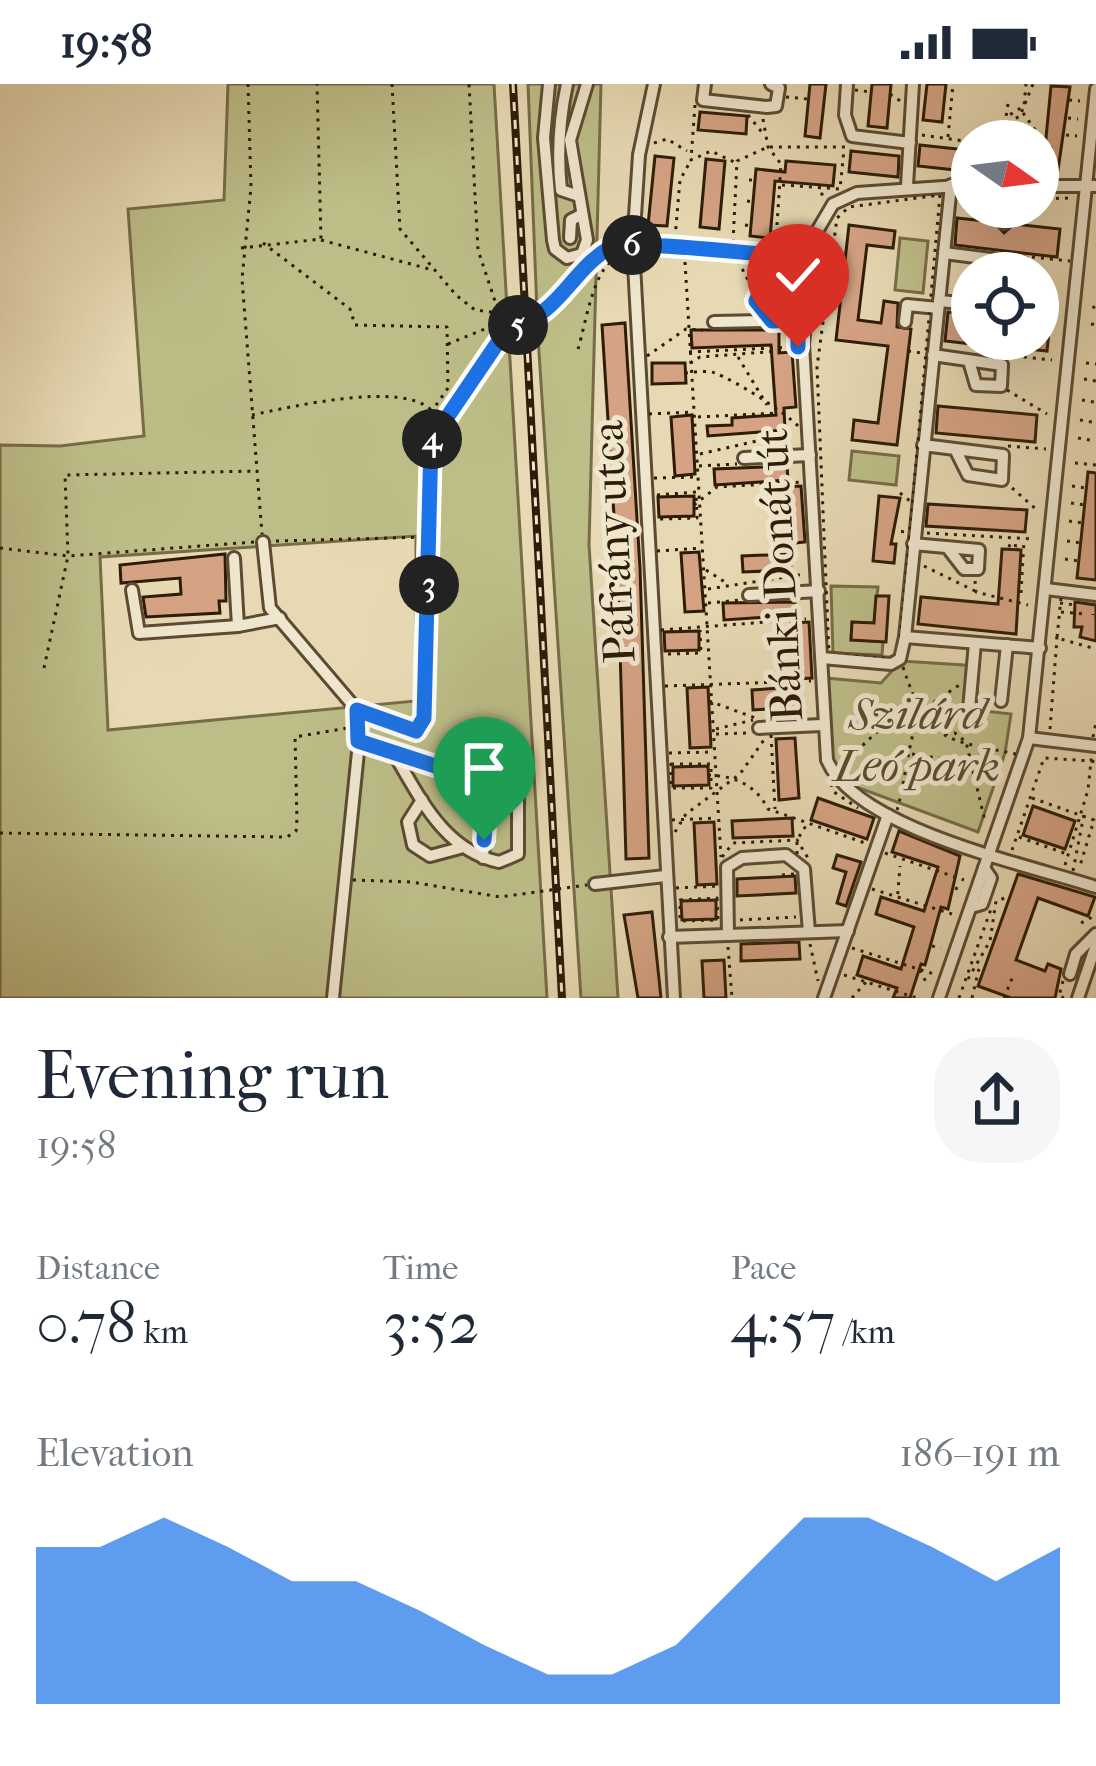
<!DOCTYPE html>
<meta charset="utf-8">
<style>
:root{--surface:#fff;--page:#f6f6f7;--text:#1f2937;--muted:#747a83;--accent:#1a73e8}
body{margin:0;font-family:"IM FELL French Canon",serif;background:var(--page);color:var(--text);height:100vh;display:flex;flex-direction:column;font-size:45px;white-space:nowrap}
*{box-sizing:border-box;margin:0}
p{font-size:39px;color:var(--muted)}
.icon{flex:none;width:66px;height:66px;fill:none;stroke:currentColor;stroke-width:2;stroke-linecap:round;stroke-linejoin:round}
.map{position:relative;height:914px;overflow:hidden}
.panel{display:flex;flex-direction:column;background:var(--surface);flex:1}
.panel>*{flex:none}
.needle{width:78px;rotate:104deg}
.controls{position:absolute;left:951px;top:36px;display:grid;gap:24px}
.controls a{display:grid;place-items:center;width:108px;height:108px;border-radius:50%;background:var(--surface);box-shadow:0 12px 48px #0002;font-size:60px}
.pin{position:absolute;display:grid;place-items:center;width:102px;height:102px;color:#fff;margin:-123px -51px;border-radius:50% 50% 50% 0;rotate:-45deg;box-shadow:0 0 12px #0007}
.pin .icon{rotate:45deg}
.km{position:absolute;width:60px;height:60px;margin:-30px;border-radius:50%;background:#222;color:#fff;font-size:33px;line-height:60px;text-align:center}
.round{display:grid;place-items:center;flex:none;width:126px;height:126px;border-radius:48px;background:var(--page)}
.headline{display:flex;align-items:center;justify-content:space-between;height:204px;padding:0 36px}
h1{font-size:66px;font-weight:600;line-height:90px}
.metrics{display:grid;grid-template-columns:repeat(3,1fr);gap:18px;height:204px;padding:12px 36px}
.metrics div{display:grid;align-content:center}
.metrics b{font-size:60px;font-weight:600}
.metrics small{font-size:33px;font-weight:400}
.metrics p{font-size:33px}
.chart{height:336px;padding:24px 36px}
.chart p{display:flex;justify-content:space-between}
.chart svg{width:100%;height:216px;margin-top:12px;fill:var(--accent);opacity:.7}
.status{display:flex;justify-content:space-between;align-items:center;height:84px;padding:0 60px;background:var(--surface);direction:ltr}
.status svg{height:33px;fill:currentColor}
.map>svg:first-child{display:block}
</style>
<div class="status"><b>19:58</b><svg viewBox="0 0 49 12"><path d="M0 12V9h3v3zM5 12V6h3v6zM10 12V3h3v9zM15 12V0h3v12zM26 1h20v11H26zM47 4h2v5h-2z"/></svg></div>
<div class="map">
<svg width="1096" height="914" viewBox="0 0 1096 914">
<rect width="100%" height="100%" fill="#e7d9b3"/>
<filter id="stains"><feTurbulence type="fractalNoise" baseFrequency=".00167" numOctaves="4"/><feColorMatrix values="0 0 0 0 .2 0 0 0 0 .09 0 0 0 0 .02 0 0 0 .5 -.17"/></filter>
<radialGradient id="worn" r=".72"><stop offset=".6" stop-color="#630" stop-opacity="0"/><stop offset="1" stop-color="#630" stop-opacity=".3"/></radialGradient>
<g fill="#bdbd88" stroke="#766c48" stroke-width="3" fill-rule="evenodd">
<path d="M228 0H494L547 914H0V361L60 362 144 352 128 125 224 116ZM416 452V617L108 646 100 473Z"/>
<path d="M528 0H601L589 461 618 914H581L538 253Z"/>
<path d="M900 154 928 157 923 209 895 206Z"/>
<path d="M852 367 899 372 896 401 849 396Z"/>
<path d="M831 502 878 503 874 539 852 538 851 555 883 558 882 571 833 569Z"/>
<path d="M901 577 979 582 976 626 1011 630 1005 669 978 748 851 701 828 668 825 594 881 599Z"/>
</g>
<g fill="#d5a384" stroke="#2e1c07" stroke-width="3">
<path d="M810 0H826L820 54 805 52Z"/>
<path d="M872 0H891L887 44 868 42Z"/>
<path d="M927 0H946L942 38 923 36Z"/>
<path d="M1051 2 1070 3 1058 86 1049 85 1051 64H1045Z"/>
<path d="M700 28 747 32 746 50 698 46Z"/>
<path d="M920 61 967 66 965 87 918 82Z"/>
<path d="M851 67 899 72 898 93 849 88Z"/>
<path d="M655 72 674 74 667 142 648 141Z"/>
<path d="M706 75 725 77 719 145 700 143Z"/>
<path d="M786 77 835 81 833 102 775 97 770 154 750 152 756 85 785 88Z"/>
<path d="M957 134 994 138 1004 149 1014 140 1060 145 1057 173 955 161Z"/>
<path d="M849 141 895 147 893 164 867 161 858 236 881 239 884 217 898 219 897 243 911 245 897 361 852 356 854 336 878 339 888 262 836 256Z"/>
<path d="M948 228 972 230V260L945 257Z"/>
<path d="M1038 237 1050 238 1047 267 981 260V255H1038Z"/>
<path d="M625 239 640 484 649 774 626 775 618 495 602 241Z"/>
<path d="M691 246H779V269L792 268 796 323 784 324 785 346 708 352 707 342 732 341V334L776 331 771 261 692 264Z"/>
<path d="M652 279H685L686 299 652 300Z"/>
<path d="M938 322 1037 331 1035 358 936 349Z"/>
<path d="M692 331 695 390 675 392 671 333Z"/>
<path d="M787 382 788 396 715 401 714 385Z"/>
<path d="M1088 388 1096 389V496L1077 494Z"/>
<path d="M801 402 805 458 786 460 782 403Z"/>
<path d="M694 412V432L659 433 658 413Z"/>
<path d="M879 412 900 414 891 460H896L894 479 873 477Z"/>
<path d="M928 420 1027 426 1025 448 926 442Z"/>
<path d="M1002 465 1021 466 1016 550 918 540 921 513 998 520Z"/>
<path d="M699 468 704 527 685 528 681 469Z"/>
<path d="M225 470 226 517H219L220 529 146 533 143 513 181 510 180 494 121 499 120 481Z"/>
<path d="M790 470 791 486 743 488 742 472Z"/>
<path d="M876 512H889L886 558 851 556 852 538 874 539Z"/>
<path d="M795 518 796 531 724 536 723 519Z"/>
<path d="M1075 518 1096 521V557L1080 553 1082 543H1074Z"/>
<path d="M809 538 812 594 794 595 791 539Z"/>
<path d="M699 547V566L665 567 664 548Z"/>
<path d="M708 603 711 663 690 664 687 604Z"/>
<path d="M795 603 796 623 753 626 752 606Z"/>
<path d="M795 654 799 714 779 716 776 655Z"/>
<path d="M708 682 709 701 673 702V683Z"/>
<path d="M818 714 874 734 867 755 811 736Z"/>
<path d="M1033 722 1075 737 1065 765 1023 751Z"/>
<path d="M792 734 793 752 733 754 732 737Z"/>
<path d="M714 738 717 800 697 801 694 739Z"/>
<path d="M899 747 960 772 948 825 941 823 925 881 921 880 910 914H893L897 904 857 891 863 872 901 885 914 843 876 830 881 813 924 827 938 783 892 768Z"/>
<path d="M837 771 861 778 846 822 837 819 846 788 833 784Z"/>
<path d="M1018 790 1095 813 1088 832 1038 814 1016 876 1045 887 1048 880 1061 885 1055 914H1011L978 902Z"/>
<path d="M795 792 796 809 737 812V795Z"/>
<path d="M716 816V835L682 836 681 817Z"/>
<path d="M652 828 661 914H638L624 831Z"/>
<path d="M799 858 800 875 741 877V860Z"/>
<path d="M724 876 726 914H704L702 877Z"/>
</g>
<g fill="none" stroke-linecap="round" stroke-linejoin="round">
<g stroke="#5c4b32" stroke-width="16">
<g id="minor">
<path d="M549 0 544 54 553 156 555 165 567 174 582 170 587 156 570 56 587 0"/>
<path d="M567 0C559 37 557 69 561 106L576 111"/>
<path d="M654 0 639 71 633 162 674 914"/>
<path d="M705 0 703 16 767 23 776 22 779 4 771 0"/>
<path d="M847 0 845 31 852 52 910 59"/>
<path d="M951 101 905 553 1040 564"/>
<path d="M972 101 857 109 833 120 813 154 803 260 827 676C856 745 1026 780 1096 803"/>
<path d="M907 102 913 0"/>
<path d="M1038 102H1096"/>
<path d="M1004 139 1008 129H1023L1024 123"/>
<path d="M570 154 571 136 581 131"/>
<path d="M633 162 811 173"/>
<path d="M944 169 1023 179 1024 189"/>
<path d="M939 217 972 220"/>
<path d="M714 238 804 236"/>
<path d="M905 238 907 221 938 224"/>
<path d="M933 271 1002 281 1001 302 976 301 969 277"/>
<path d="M923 361 1003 371 1002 396 968 391 955 365"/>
<path d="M744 374 810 371"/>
<path d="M263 458 270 524 357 626 358 668 333 914"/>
<path d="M913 460 979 466 978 485H964L947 463"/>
<path d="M234 474 238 542"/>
<path d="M1046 505 1096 511"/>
<path d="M132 506 139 549 238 542 280 534"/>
<path d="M749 511 819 507"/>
<path d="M822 574 891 580 900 575 905 553"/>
<path d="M1001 617 1007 561"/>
<path d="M969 625 975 559"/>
<path d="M759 644 822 641"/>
<path d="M1029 654 1096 662"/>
<path d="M358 657 510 704 518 712V770L499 778C444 766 421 715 394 670"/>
<path d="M422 716 408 738 413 761 430 772 460 764"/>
<path d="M483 774 488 699"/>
<path d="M595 800 665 792"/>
<path d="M971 823 982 820 991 794 984 784"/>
<path d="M728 851 727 783 742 774 786 771 804 785 809 848"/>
<path d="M669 853 848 847"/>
<path d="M1070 890 1076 870 1096 850"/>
<path d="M824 914 888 731"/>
<path d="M939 914 1029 654 1096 5"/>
<path d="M1078 914 1096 861"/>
</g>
</g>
<g stroke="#2e1c07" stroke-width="3" stroke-dasharray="3 6" stroke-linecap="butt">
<path d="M248 0 251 103 242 195 262 450"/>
<path d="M392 0 400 145 456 211 475 226 499 229"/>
<path d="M855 6 871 8"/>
<path d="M890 10 902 18"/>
<path d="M786 13 808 15"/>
<path d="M1069 16 1080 17"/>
<path d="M1008 20 1006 33 1024 22 1026 0"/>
<path d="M695 21 691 76 711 67 734 78"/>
<path d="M1023 29 1041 54 1038 79"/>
<path d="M748 31 765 52"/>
<path d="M1068 34 1078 35"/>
<path d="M763 35 768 63 781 80 776 156 780 163"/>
<path d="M922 51 972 58 968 89"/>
<path d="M1066 51 1077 52"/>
<path d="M948 53 953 0"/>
<path d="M977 57 1020 32 1033 0"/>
<path d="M654 59 667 55 687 67"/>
<path d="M749 96H755"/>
<path d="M819 100 824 117"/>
<path d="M782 101 840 105 844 66"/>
<path d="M940 111 899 569 895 575 829 571 817 283 837 134 849 123Z"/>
<path d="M1038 115 1069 114"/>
<path d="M747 117 753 118"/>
<path d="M745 141 750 142"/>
<path d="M675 154 680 96 690 78"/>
<path d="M321 156 433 186"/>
<path d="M733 158 737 77 768 63H848"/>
<path d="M263 159 350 225 355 241 447 243 448 304 432 327"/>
<path d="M241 164 321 155 317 0"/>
<path d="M1032 173 1070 177"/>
<path d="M738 177 764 226"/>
<path d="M685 178 721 773"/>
<path d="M1093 222 1096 227"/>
<path d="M753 226 763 202 761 178"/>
<path d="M1038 227 1056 238"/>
<path d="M1091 240 1096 241"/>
<path d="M509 242C559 234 576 184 618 160L625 161"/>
<path d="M448 260 502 238 478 166 469 0"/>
<path d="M578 265C587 236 593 179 624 168"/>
<path d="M908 267 921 269"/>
<path d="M689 268 793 263"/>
<path d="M1006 271 1052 276"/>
<path d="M647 272 686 245 703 246"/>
<path d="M738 273 767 321"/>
<path d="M690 279 700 273 792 266"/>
<path d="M1086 279 1096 280"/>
<path d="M685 289C695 288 707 286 715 289 734 296 785 328 798 342"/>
<path d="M1084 295 1096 297"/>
<path d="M1007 306 1047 330"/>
<path d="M1082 316 1094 318"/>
<path d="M649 330 694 328"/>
<path d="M252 331C290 323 405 296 432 327L424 634 416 647 365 631"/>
<path d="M698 333 778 329"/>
<path d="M1080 336 1092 338"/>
<path d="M1078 354 1090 356"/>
<path d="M432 355 504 252 509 242 502 238"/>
<path d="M1008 362 1046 365"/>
<path d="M700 370 796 348"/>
<path d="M1075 379 1096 381"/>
<path d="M699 382 737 380"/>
<path d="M654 394 698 393"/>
<path d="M1072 402 1086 404"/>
<path d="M1012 404 1037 426"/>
<path d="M900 409 910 417"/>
<path d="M657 411 696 408 697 434 660 435"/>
<path d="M1071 419 1085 421"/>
<path d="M694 421 717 403 804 398"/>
<path d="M1069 437 1083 439"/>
<path d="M892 447 907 448"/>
<path d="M927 449 1034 455"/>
<path d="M276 457 428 453"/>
<path d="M1067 457 1081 459"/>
<path d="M0 464 68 472 254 458"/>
<path d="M1019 466 1008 461 1022 462"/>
<path d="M657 467 702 464"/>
<path d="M1065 475 1079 477"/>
<path d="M924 482 975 507"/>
<path d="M706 486 728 500"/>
<path d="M975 497 976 508 1028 521"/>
<path d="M708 505 805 490"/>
<path d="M1021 509 1024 456"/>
<path d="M1061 514 1057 554 1096 565"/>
<path d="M708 519 741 516"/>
<path d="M1060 519 1075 521"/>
<path d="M1061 528 1086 530"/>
<path d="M1093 531V530"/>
<path d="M1095 531 1096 532"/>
<path d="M776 538 779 595"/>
<path d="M661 546 806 535"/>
<path d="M668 570 701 569 700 546"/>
<path d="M903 583C928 659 944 655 1016 670"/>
<path d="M44 584 68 472 65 391 257 387"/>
<path d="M665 602 811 597"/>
<path d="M709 617 758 635"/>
<path d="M768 632 812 628"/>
<path d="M716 645 753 636"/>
<path d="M1050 645 1057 554 1051 553"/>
<path d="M716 650 748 649"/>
<path d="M945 650 955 649 966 658 985 737"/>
<path d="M771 651 775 725"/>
<path d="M1093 653 1096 639"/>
<path d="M669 669 713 668"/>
<path d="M912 670 968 679"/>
<rect x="671" y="680" width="40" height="24"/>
<path d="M843 680 881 644"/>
<path d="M708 691C735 692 756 701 768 725L865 759"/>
<path d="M831 700 834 708 858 724"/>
<path d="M1032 714 1094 736 1079 785"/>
<path d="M897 726C904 705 911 640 921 629 932 617 949 609 962 599"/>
<path d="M672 736 717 734"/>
<path d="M675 748 686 730 740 690 766 653"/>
<path d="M0 749 287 753 296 747 297 735 295 653 348 644"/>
<path d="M1019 753 1067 770"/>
<path d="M1012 766 1044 674 1091 677 1092 669"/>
<path d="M885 769 964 796"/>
<path d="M797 770V756L807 740"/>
<path d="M722 773 733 759 797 756 808 774"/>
<path d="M1065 781 1088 706 1091 677 1096 678"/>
<path d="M1073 787 1085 725"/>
<path d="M782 791 794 790"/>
<path d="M353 796 412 798 500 813 587 801"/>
<path d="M676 804 720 802"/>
<path d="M955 804 961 806"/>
<path d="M872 805 952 830"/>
<path d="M717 814 718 836 680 837V816Z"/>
<path d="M897 819 900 782"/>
<path d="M740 836 796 833"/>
<path d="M1081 839 1096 831"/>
<path d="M810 860 818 897"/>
<path d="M932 862 941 864"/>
<path d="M728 863 732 914"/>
<path d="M852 864 934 890"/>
<path d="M920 886 928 902"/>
<path d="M844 891 917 914"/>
<path d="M968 895 990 857 996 817 1008 813"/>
<path d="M1063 897 1059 912 1064 914"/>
<path d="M852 914 866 898"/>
<path d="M959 914 991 825"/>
<path d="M972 914 980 880"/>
<path d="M1004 914 1013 892"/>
</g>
<use href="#minor" stroke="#efe6ce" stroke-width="10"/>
<g stroke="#2e1c07" stroke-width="8">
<path id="rail" d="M513 0 562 914"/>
</g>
<use href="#rail" stroke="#efe6ce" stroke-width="3" stroke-dasharray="9" stroke-linecap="butt"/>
</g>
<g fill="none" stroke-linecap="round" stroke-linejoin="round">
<g stroke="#fff" stroke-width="24">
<path id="route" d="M484 756 488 699 358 657 357 626 416 647 424 634 431 357 509 242C559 234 570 186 611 163 625 156 737 168 762 170L763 202 756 217 772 237 798 236V263"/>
</g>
<use href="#route" stroke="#1a73e8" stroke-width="15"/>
</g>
<g text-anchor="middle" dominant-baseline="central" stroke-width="10" stroke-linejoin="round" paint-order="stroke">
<g font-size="45" fill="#2e1c07" stroke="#efe6ce">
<text transform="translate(614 458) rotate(-93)">Páfrány utca</text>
<text transform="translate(780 491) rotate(-93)">Bánki Donát út</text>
</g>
<g font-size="45" font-style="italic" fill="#594c2e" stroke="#efe6ce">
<text x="917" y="630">Szilárd<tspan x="917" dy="52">Leó park</tspan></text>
</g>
</g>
<rect width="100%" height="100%" filter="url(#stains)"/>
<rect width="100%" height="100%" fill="url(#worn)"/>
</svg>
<div class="controls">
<a><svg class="needle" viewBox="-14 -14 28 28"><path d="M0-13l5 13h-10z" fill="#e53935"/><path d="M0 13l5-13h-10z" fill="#747a83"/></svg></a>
<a><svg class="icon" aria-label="locate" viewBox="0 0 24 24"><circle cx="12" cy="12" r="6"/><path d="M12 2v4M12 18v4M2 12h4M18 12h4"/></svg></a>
</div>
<div class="pin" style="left:484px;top:756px;background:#1e9e55"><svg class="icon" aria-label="arrive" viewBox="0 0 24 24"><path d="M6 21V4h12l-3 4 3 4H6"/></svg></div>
<div class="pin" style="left:798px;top:263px;background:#d93025"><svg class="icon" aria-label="check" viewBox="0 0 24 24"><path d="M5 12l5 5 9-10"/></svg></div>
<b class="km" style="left:429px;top:501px">3</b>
<b class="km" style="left:432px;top:355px">4</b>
<b class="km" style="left:518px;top:241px">5</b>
<b class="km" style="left:632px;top:161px">6</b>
</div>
<section class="panel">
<div class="headline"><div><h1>Evening run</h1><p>19:58</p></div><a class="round"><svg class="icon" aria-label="share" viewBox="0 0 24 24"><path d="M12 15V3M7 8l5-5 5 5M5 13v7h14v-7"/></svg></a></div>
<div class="metrics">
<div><p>Distance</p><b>0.78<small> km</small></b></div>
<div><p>Time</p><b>3:52</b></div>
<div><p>Pace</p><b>4:57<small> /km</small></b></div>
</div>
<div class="chart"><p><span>Elevation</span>186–191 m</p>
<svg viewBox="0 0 160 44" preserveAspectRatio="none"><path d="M0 44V12L10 12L20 6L30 12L40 19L50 19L60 25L70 32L80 38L90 38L100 32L110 19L120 6L130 6L140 12L150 19L160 12V44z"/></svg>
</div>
</section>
